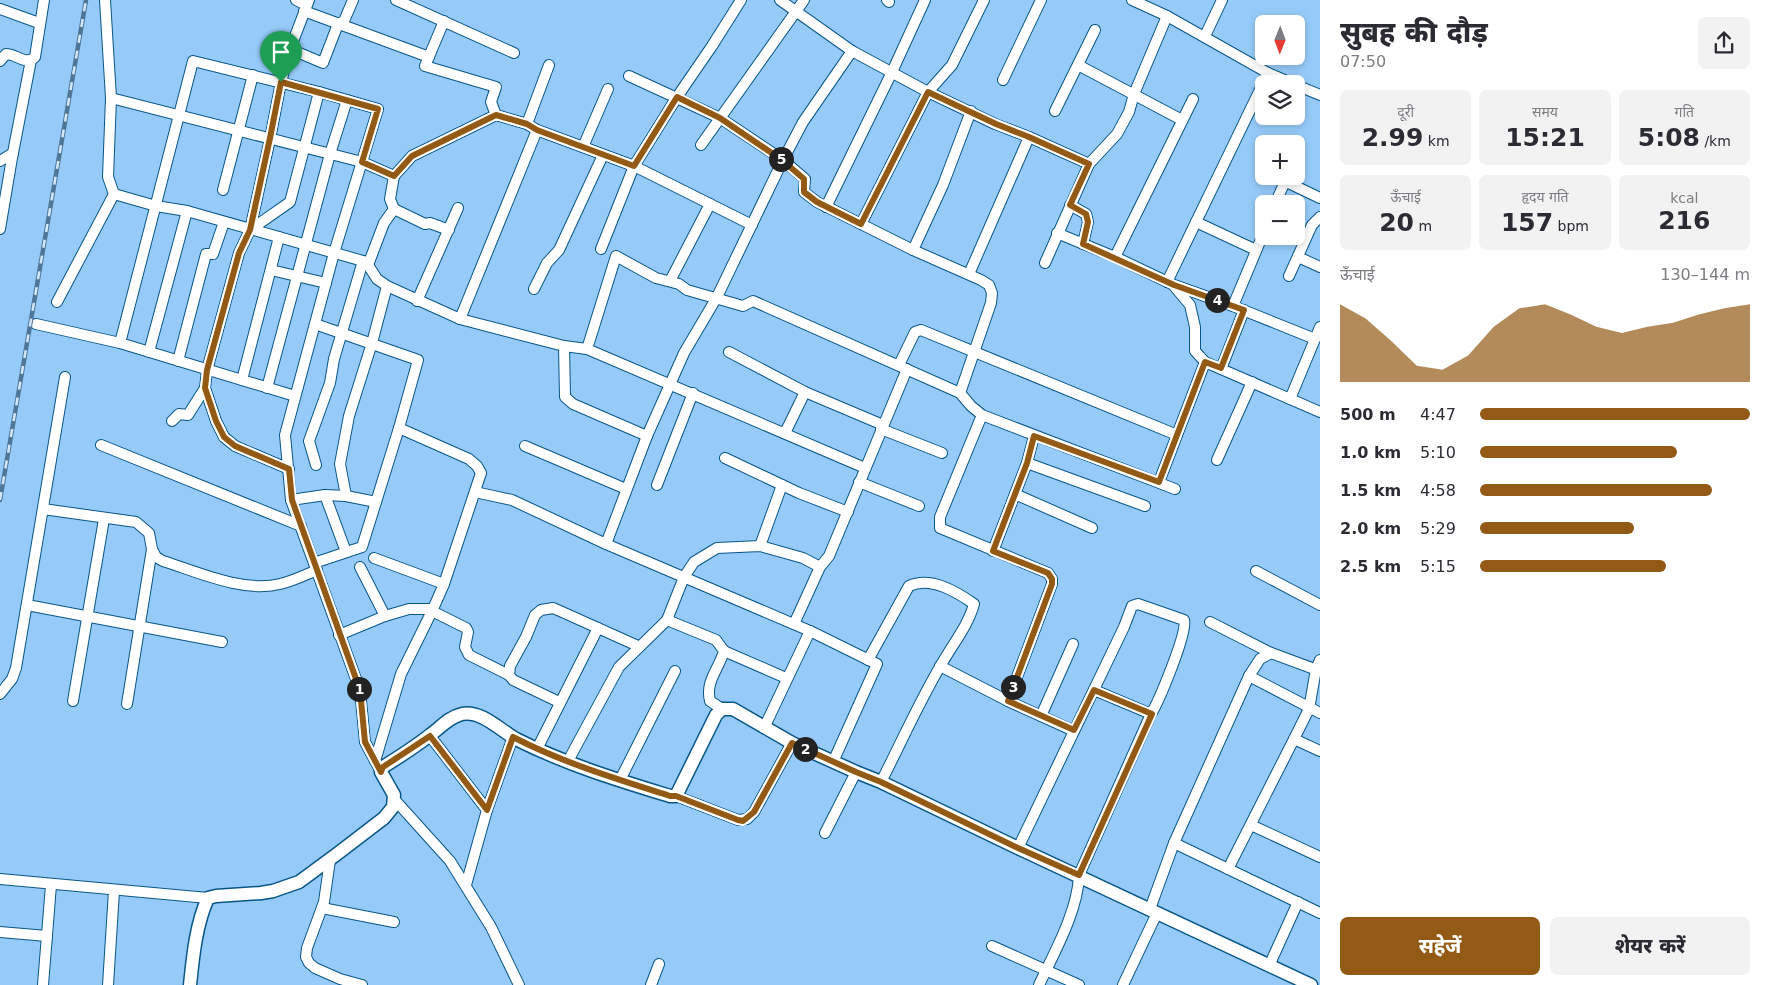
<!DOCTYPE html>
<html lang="hi">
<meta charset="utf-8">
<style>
:root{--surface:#fff;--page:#f2f2f3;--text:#2b2b33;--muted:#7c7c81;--accent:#935a15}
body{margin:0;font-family:"DejaVu Sans","Noto Sans Devanagari",sans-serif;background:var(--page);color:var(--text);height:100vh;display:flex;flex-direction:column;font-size:19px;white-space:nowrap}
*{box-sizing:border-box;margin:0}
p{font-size:16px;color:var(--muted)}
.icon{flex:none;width:28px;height:28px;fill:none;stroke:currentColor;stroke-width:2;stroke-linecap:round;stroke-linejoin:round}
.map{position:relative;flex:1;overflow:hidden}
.details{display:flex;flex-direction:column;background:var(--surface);width:450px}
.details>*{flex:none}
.needle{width:32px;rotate:181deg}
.buttons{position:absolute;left:1255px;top:15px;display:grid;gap:10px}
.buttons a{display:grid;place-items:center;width:50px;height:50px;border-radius:8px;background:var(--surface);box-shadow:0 2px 8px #0003;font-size:25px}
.pin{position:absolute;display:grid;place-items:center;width:42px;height:42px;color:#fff;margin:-51px -21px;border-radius:50% 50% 50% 0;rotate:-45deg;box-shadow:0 0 5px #0007}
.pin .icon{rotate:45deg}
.km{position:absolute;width:25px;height:25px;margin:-12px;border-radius:50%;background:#222;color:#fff;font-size:14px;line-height:25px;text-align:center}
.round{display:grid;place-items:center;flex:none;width:52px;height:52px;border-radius:8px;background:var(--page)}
.headline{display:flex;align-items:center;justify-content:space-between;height:85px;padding:0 20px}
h1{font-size:28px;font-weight:800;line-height:38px}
.metrics{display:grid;grid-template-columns:repeat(3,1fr);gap:8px;height:85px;padding:5px 20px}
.metrics div{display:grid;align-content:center;border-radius:8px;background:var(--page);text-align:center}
.metrics b{font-size:25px;font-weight:800}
.metrics small{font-size:14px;font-weight:400}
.metrics p{font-size:14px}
.chart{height:140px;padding:10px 20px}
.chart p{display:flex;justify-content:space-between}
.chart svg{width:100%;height:90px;margin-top:5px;fill:var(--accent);opacity:.7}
.primary-button{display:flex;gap:10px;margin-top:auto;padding:10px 20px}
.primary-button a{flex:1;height:58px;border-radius:8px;background:var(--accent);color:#fff;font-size:20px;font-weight:800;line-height:58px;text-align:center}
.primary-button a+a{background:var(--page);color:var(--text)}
ul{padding:0 20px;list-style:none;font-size:16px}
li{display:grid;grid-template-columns:80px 60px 1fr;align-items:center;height:38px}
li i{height:12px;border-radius:6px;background:var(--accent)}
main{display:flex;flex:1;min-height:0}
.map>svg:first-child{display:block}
</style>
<main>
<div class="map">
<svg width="1320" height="985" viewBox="0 0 1320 985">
<rect width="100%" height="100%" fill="#96cbf9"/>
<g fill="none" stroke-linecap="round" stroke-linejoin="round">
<g stroke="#075688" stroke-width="12">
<g id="minor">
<path d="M105 0 111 98 108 177 114 194 156 206 187 211 363 261 368 265 377 279 387 286 460 319 564 346 587 349 865 468"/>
<path d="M296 0 306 5"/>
<path d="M396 0 514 53"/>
<path d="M780 0 852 51 928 92 995 124 1029 137 1089 164"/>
<path d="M887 0 889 2"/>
<path d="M1132 0 1167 16 1268 73 1294 84"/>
<path d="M0 9 39 23"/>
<path d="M304 11 429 57"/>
<path d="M444 21 425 66 496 87 491 102 496 115"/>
<path d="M1205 36 1222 0"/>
<path d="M290 49 323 63 338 24 344 21 353 0"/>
<path d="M0 61 6 54C17 54 25 66 35 57L44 0"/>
<path d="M1078 65 1182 120"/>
<path d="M629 76 720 118 783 160 805 179 804 192 817 202 913 250 981 280 989 285 992 293 991 303 960 393"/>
<path d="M1003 80 1041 0"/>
<path d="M1296 85 1320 95"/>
<path d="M111 98 362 162 394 176 390 199 394 209"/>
<path d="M1055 111 1095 30"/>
<path d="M527 124 549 65"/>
<path d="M701 145 804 0"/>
<path d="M583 147 608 89"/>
<path d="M1296 154 1297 152"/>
<path d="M0 161 13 153"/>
<path d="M1262 170 1264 171"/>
<path d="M394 176 412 156 496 115 527 124 537 130 634 166 752 225"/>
<path d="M1274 176 1320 198"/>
<path d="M223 190 253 75"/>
<path d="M1275 204 1287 177"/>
<path d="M1070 205 1086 214 1088 222 1083 244"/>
<path d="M826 207 892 72 925 0"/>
<path d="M1196 222 1256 250"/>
<path d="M861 224 928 92 952 65 984 0"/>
<path d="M0 229 12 158 31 60"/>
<path d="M250 230 290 202 319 92"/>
<path d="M1057 233 1115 257 1174 285 1233 306 1315 339"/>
<path d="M601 249 634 166 677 97 712 46 741 0"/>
<path d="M913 250 943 185 971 111"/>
<path d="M1115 257 1193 99"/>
<path d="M1298 257 1320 267"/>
<path d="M1045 263 1089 164 1117 134 1129 112 1134 94 1167 16"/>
<path d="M368 265 384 223 394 209 425 224 430 223 449 230"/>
<path d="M271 270 326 283"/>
<path d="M969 274 1029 137"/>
<path d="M1289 276 1312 225 1320 217"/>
<path d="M670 281 710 204"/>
<path d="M1167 282 1268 73"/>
<path d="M1174 286 1190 305 1195 327V351L1205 362 1320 412"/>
<path d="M534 289 547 263 559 250 603 155"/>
<path d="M417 301 458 208"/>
<path d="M57 302 114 194"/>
<path d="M1233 306 1264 232"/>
<path d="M460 319 537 130"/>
<path d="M36 324 120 343 295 396"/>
<path d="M120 343 193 61 319 92 378 109 334 253 285 435 291 500 360 690 365 742 381 772"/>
<path d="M564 346 565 397 573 404 647 436"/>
<path d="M587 349 616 256 656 278 679 284 687 290 743 306 753 301 960 393 971 406 982 415 1175 489"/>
<path d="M149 352 187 211"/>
<path d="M729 352 805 392 883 425"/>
<path d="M178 361 206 254H213L224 222"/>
<path d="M899 365 915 332 921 330 1177 435"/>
<path d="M1221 369 1244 310"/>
<path d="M242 380 279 237"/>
<path d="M267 388 330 154 347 100"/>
<path d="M1290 399 1320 327"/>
<path d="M982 415 940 517V528L1048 573 1052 579V584L1008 701"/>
<path d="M172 421 179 414 188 415 205 388"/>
<path d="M881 429 942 453"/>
<path d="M785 433 805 392"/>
<path d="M101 445 301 526"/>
<path d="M525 446 626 489"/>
<path d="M725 458 799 493 848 512"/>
<path d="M1217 460 1252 382"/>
<path d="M1027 463 1145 506"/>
<path d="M316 465 309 441 330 383 334 359 363 261"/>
<path d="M289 469 235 446 224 437 216 421 205 388 207 370 239 253 250 230 270 139 281 82 290 49 309 0"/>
<path d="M859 482 919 506"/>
<path d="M1159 482 1205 362"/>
<path d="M657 485 693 393"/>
<path d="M475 492 512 500 606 544 810 631 877 664 833 762"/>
<path d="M1015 494 1092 528"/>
<path d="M325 495 346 552"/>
<path d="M346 496 340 464 349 416 372 343 387 286"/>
<path d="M291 500 325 495 346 496 376 502"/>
<path d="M43 509 136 522 149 533 152 549 156 557 163 561C198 572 243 593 280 584 293 581 305 575 317 570"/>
<path d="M606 544 647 436 684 353 717 297 783 160 803 122 852 51"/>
<path d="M760 546 782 485"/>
<path d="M993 551 1027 463 1034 436"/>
<path d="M374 558 444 584"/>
<path d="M314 563 362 547 399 428 418 360 315 324"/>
<path d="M360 567 385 616"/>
<path d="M1256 571 1320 605"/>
<path d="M27 605 222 642"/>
<path d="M432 611 466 628 468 632 465 647 469 655 509 675"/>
<path d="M667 620 716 640 724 651C719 669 705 681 710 701L722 709"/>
<path d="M1210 622 1271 653"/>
<path d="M794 624 820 567 829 556 907 369"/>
<path d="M339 635 385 616 409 609H433L444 584 481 473 477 466 469 459 399 428"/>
<path d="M724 651 786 678"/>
<path d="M868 660 909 586C931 576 957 592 974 604 968 626 952 645 941 665 919 702 901 743 881 782"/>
<path d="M940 666 1008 701 1074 731"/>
<path d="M1249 676 1320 713"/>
<path d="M1094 690 1151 714"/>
<path d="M0 694 12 679 16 668 65 377"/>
<path d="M73 701 104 519"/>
<path d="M559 702 513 680 509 675 510 666 526 637 535 615 541 610 553 608 560 611 638 646"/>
<path d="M127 704 152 549"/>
<path d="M1041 716 1073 644"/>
<path d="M764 728 810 631"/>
<path d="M430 736 487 810"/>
<path d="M1294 739 1320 751"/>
<path d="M537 749 598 628"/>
<path d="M375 761 401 674 433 609"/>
<path d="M568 761 619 667 667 620 684 577 694 562 717 548 760 546 803 558 820 567"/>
<path d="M620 780 675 671"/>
<path d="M676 796 738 820 747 819 754 812 792 743"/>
<path d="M395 800 450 861 491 927 519 985"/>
<path d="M1251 825 1320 857"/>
<path d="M825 833 856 772"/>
<path d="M1174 843 1320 913"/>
<path d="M1018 848 1124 627 1132 606 1138 604 1184 620C1188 632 1159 701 1151 714L1079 875C1078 911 1054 953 1039 985"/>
<path d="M330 860 324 902 307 948 306 957 309 963 315 968 340 979 362 985"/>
<path d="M1228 869 1294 739 1309 709 1316 669 1320 660"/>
<path d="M0 879 208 898"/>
<path d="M466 885 487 810 513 737"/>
<path d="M322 908 394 922"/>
<path d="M1150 909 1174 843 1249 676 1260 659 1271 653 1320 671"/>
<path d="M0 932 47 936"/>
<path d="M992 946 1079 985"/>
<path d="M1269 966 1298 902"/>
<path d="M43 985 51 885"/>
<path d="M108 985 114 891"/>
<path d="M651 985 659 964"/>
<path d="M1123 985 1157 913"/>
</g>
</g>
<g stroke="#075688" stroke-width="15">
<path id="tertiary" d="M190 985C193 956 196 924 208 898L216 896 261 893 273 891 299 882 337 854 384 818 393 807 394 795 381 772 383 767C399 757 415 747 430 735 440 728 449 717 462 714 481 710 500 730 516 739 565 764 618 780 670 796H676L716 715 722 709H733L792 743 856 772 881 782 1018 848 1311 985"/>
</g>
<use href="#minor" stroke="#fff" stroke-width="10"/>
<use href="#tertiary" stroke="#fff" stroke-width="12"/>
<g stroke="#4f7697" stroke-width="4.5">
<path id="rail" d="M0 500 86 0"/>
</g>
<use href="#rail" stroke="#d4e8fa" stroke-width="2.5" stroke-dasharray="8" stroke-linecap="butt"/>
</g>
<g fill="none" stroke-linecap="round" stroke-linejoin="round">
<g stroke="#fff" stroke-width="10">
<path id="route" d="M281 82 378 109 362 162 394 176 412 156 496 115 527 124 537 130 634 166 677 97 720 118 782 160 804 179V192L817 202 861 224 928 92 996 124 1029 137 1089 164 1070 205 1086 214 1088 222 1083 244 1174 285 1244 310 1221 368 1205 362 1159 482 1034 436 1027 463 993 551 1048 573 1052 579V584L1008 701 1074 730 1094 690 1152 714 1079 875 1018 848 881 782 856 772 792 743 754 812 743 821 738 820 676 796H670C617 779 563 763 513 737L487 810 430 736 383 767 381 772 365 742 360 690 292 500 289 469 235 446 224 437 216 421 205 388 207 370 239 253 250 230 270 138Z"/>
</g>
<use href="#route" stroke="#935a15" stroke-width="6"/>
</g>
</svg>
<div class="buttons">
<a><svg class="needle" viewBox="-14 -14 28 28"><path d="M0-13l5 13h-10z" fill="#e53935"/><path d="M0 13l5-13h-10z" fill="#7c7c81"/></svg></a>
<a><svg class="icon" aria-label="layers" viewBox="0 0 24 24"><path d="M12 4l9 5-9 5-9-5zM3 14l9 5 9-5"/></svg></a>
<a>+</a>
<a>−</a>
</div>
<div class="pin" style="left:281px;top:82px;background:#1e9e55"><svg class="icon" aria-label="arrive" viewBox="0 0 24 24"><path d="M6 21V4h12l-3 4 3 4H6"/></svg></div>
<b class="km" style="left:359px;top:689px">1</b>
<b class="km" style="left:805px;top:749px">2</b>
<b class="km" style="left:1013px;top:687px">3</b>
<b class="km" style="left:1217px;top:300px">4</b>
<b class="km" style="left:781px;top:159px">5</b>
</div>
<section class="details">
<div class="headline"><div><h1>सुबह की दौड़</h1><p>07:50</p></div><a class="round"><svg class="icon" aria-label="share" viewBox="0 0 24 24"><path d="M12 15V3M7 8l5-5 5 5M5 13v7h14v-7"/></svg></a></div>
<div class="metrics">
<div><p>दूरी</p><b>2.99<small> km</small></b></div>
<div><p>समय</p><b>15:21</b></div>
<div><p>गति</p><b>5:08<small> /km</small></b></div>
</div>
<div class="metrics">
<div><p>ऊँचाई</p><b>20<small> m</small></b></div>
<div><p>हृदय गति</p><b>157<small> bpm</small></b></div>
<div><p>kcal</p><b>216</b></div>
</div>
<div class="chart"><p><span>ऊँचाई</span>130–144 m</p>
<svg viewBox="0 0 160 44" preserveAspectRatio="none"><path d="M0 44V6L10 13L20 24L30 36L40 38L50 31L60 17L70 8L80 6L90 11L100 17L110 20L120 17L130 15L140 11L150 8L160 6V44z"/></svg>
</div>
<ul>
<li><b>500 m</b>4:47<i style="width:100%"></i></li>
<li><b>1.0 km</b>5:10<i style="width:73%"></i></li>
<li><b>1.5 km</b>4:58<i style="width:86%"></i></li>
<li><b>2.0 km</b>5:29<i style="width:57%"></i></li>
<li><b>2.5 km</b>5:15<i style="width:69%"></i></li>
</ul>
<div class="primary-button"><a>सहेजें</a><a>शेयर करें</a></div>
</section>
</main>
